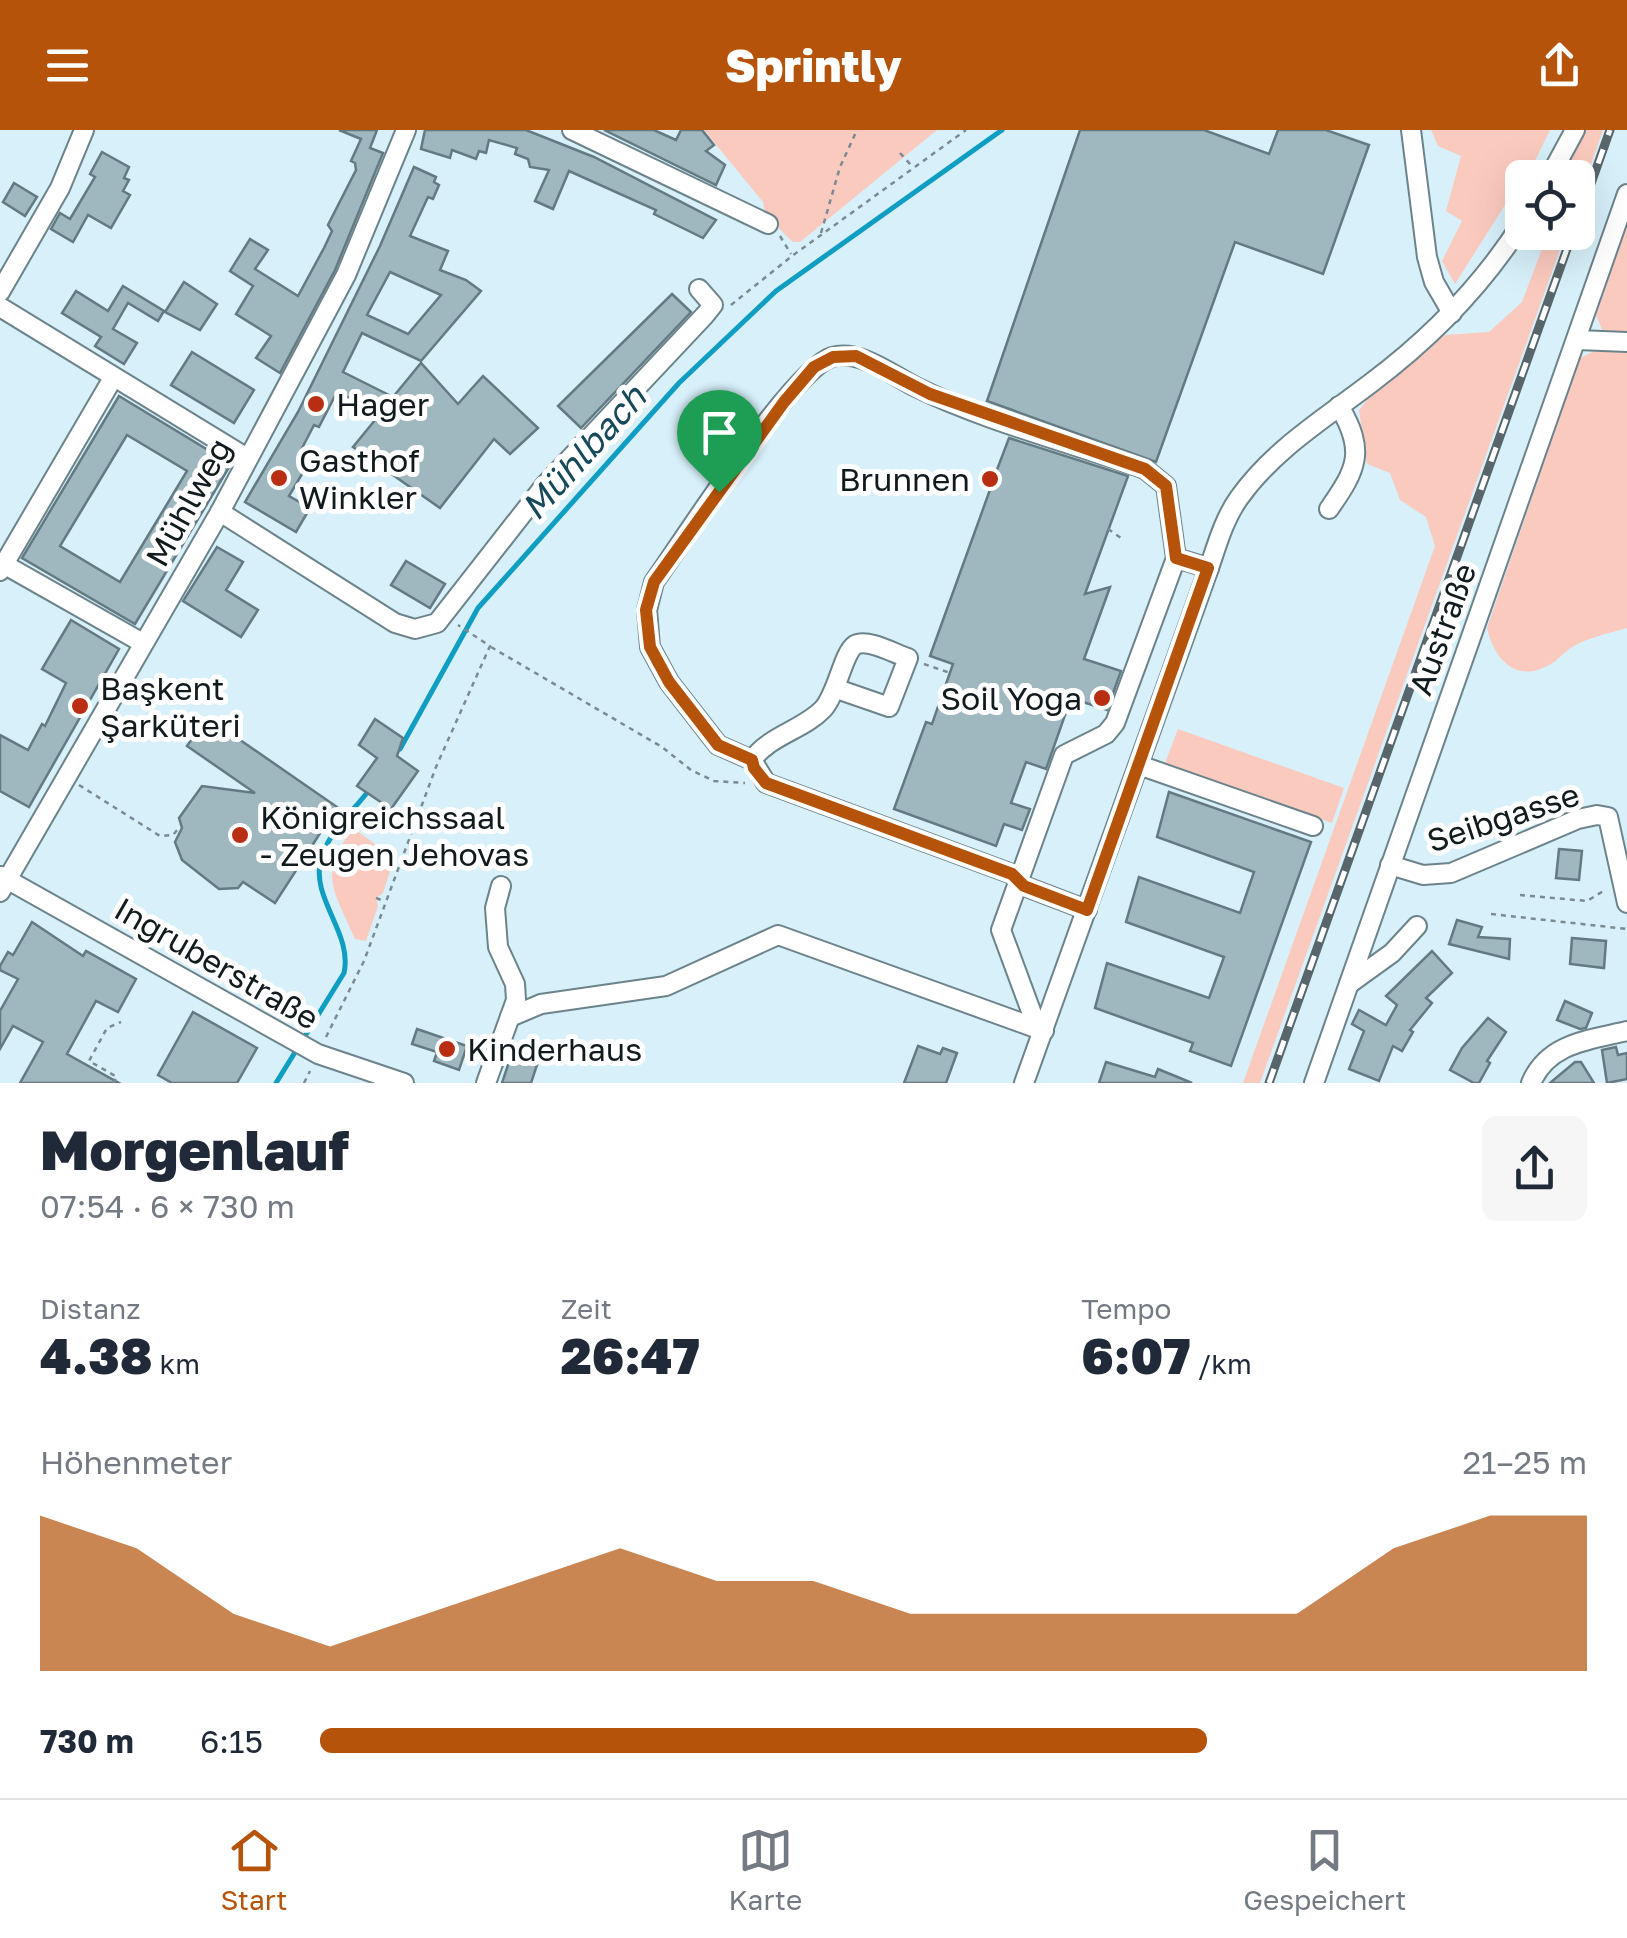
<!DOCTYPE html>
<html lang="de">
<meta charset="utf-8">
<style>
:root{--surface:#fff;--page:#f6f6f7;--text:#1f2937;--muted:#747a83;--line:#e0e1e3;--accent:#b45309}
body{margin:0;font-family:"Golos Text",sans-serif;background:var(--page);color:var(--text);height:100vh;display:flex;flex-direction:column;font-size:38px;white-space:nowrap}
*{box-sizing:border-box;margin:0}
p{font-size:32px;color:var(--muted)}
.icon{flex:none;width:55px;height:55px;fill:none;stroke:currentColor;stroke-width:2;stroke-linecap:round;stroke-linejoin:round}
.map{position:relative;height:953px;overflow:hidden}
.sheet{display:flex;flex-direction:column;background:var(--surface);flex:1}
.sheet>*{flex:none}
.tools{position:absolute;left:1505px;top:30px;display:grid;gap:20px}
.tools a{display:grid;place-items:center;width:90px;height:90px;border-radius:15px;background:var(--surface);box-shadow:0 10px 40px #0002;font-size:50px}
.pin{position:absolute;display:grid;place-items:center;width:85px;height:85px;color:#fff;margin:-102px -42px;border-radius:50% 50% 50% 0;rotate:-45deg;box-shadow:0 0 10px #0007}
.pin .icon{rotate:45deg}
.round{display:grid;place-items:center;flex:none;width:105px;height:105px;border-radius:15px;background:var(--page)}
.overview{display:flex;align-items:center;justify-content:space-between;height:170px;padding:0 40px}
h1{font-size:55px;font-weight:800;line-height:75px}
.stats{display:grid;grid-template-columns:repeat(3,1fr);gap:15px;height:170px;padding:10px 40px}
.stats div{display:grid;align-content:center}
.stats b{font-size:50px;font-weight:800}
.stats small{font-size:28px;font-weight:400}
.stats p{font-size:28px}
.chart{height:280px;padding:20px 40px}
.chart p{display:flex;justify-content:space-between}
.chart svg{width:100%;height:180px;margin-top:10px;fill:var(--accent);opacity:.7}
ul{padding:0 40px;list-style:none;font-size:32px}
li{display:grid;grid-template-columns:160px 120px 1fr;align-items:center;height:75px}
li i{height:25px;border-radius:12px;background:var(--accent)}
header{display:flex;justify-content:space-between;align-items:center;height:130px;padding:0 40px;background:var(--accent);color:#fff;font-size:45px;font-weight:800}
.tabs{display:flex;justify-content:space-around;align-items:center;height:140px;border-top:2px solid var(--line);background:var(--surface);font-size:28px;color:var(--muted)}
.tabs a{display:grid;justify-items:center;gap:5px}
.tabs .on{color:var(--accent)}
.map>svg:first-child{display:block}
</style>
<header><svg class="icon" aria-label="menu" viewBox="0 0 24 24"><path d="M4 6h16M4 12h16M4 18h16"/></svg>Sprintly<svg class="icon" aria-label="share" viewBox="0 0 24 24"><path d="M12 15V3M7 8l5-5 5 5M5 13v7h14v-7"/></svg></header>
<div class="map">
<svg width="1627" height="953" viewBox="0 0 1627 953">
<rect width="100%" height="100%" fill="#d7f0f9"/>
<g fill="#fbcabf">
<path d="M704 0H937L800 112H793L766 86 763 72Z"/>
<path d="M1431 0H1550L1527 47 1522 48 1455 154 1442 131 1462 91 1446 81 1461 26 1438 16Z"/>
<path d="M1581 0H1603L1578 71V48H1559Z"/>
<path d="M1627 96V205L1604 204 1596 185Z"/>
<path d="M1548 103H1566L1260 953H1243L1435 416 1426 387 1400 370 1390 343 1367 334 1359 280 1372 264 1445 205 1489 202 1522 172Z"/>
<path d="M1601 218 1627 219V498C1609 503 1591 507 1574 516 1564 521 1559 530 1549 535 1516 554 1494 529 1487 498L1580 228Z"/>
<path d="M1178 599 1344 658 1332 693 1165 633Z"/>
<path d="M353 698 394 728 383 763 376 768 378 776 366 811 355 809C333 757 318 747 353 698Z"/>
</g>
<g fill="none" stroke-linecap="round" stroke-linejoin="round">
<g stroke="#0f9ec2" stroke-width="5">
<path d="M400 619 478 478 679 253 776 161 1002 0"/>
<path d="M276 953 344 843C353 803 310 768 321 729 327 705 351 683 366 664"/>
</g>
</g>
<g fill="#9fb7bf" stroke="#647a82" stroke-width="2.5" fill-rule="evenodd">
<path d="M339 0H377L370 18 383 23 335 140 280 243 256 228 271 206 236 184 253 156 230 141 250 109 268 120 255 139 298 166 324 118 332 101 328 95 356 40 355 33 351 31 361 9Z"/>
<path d="M425 0H526L594 27 716 90 703 108 654 84 656 80 569 41 553 79 535 71 549 40 530 37 528 29 515 24 517 18 489 10 486 23 479 21 476 29 452 20 450 28 421 19Z"/>
<path d="M604 0H654L676 10 681 0H702L714 15 706 21 725 35 716 55Z"/>
<path d="M1080 0H1204L1269 24 1278 0H1326L1369 15 1323 144 1235 112 1156 332 987 271Z"/>
<path d="M102 22 129 37 124 48 129 50 123 61 130 65 111 98 88 85 73 112 51 99 60 83 70 89 95 47 90 44Z"/>
<path d="M414 37 436 47 434 52 439 55 433 69 428 67 410 106 448 121 440 140 466 150 481 161 421 231 362 203 343 242 393 267 421 233 458 274 483 246 538 298 510 324 494 309 440 378 353 317 380 284 337 262 319 297 314 295 300 322 311 329 289 366 310 378 296 402 245 372 298 282 380 116ZM390 142 441 165 408 204 367 185Z"/>
<path d="M14 53 37 67 25 86 3 72Z"/>
<path d="M184 152 217 174 200 200 165 182Z"/>
<path d="M123 156 164 181 158 191 128 173 113 199 137 213 124 234 95 216 101 207 62 183 76 161 108 181Z"/>
<path d="M672 164 691 182 581 298 558 276Z"/>
<path d="M192 222 254 260 234 293 171 255Z"/>
<path d="M119 266 231 334 135 494 22 428ZM127 305 187 341 120 452 60 416Z"/>
<path d="M1009 308 1128 346 1085 464 1110 457 1084 529 1121 541 1107 580 1071 568 1046 639 1026 632 1011 673 1030 679 1022 700 1004 694 996 716 894 679 926 592 932 594 953 534 930 526 991 357 989 350 995 345Z"/>
<path d="M217 417 243 432 226 460 258 480 241 507 183 471Z"/>
<path d="M406 431 445 454 430 478 391 455Z"/>
<path d="M71 490 119 519 29 677 0 661V605L28 620 42 594 45 596 66 553 42 539Z"/>
<path d="M207 587 337 677 275 773 243 752 238 758 219 759 182 730 175 712 182 698 179 688 202 656 255 663 187 616Z"/>
<path d="M375 589 403 608 397 626 418 641 391 679 357 656 377 628 359 615Z"/>
<path d="M1169 662 1311 712 1231 936 1190 921 1193 913 1095 878 1107 833 1209 868 1224 827 1126 792 1139 747 1240 783 1254 742 1157 707Z"/>
<path d="M1559 719 1582 721 1579 750 1556 748Z"/>
<path d="M1457 790 1482 797 1478 807 1510 809 1509 829 1449 814Z"/>
<path d="M32 792 83 826 86 821 136 849 118 882 96 871 67 924 119 953H20L43 912 13 896 0 919V881L18 849 0 840V836L8 822 13 825Z"/>
<path d="M1572 808 1606 811 1604 838 1570 834Z"/>
<path d="M1432 821 1452 843 1426 868 1432 873 1410 900 1413 902 1402 921 1393 916 1379 951 1349 939 1364 901 1352 894 1359 880 1386 895 1397 875 1386 866Z"/>
<path d="M1565 871 1592 883 1586 898 1580 899 1557 890Z"/>
<path d="M193 882 257 918 237 953H172L158 945Z"/>
<path d="M1488 888 1506 902 1487 931 1490 933 1479 953H1474L1450 940 1462 918Z"/>
<path d="M417 899 467 916 459 940 434 931 437 922 412 914Z"/>
<path d="M918 916 940 924 943 918 957 923 946 953H904Z"/>
<path d="M514 917 540 926 531 953H502Z"/>
<path d="M1616 917 1618 925 1627 923V949L1607 953 1602 920Z"/>
<path d="M1106 932 1155 947 1158 939 1192 953H1099Z"/>
<path d="M1575 932H1581L1594 953H1550Z"/>
</g>
<g fill="none" stroke-linecap="round" stroke-linejoin="round">
<g stroke="#6c838b" stroke-width="22">
<g id="minor">
<path d="M572 0 768 94"/>
<path d="M1411 0 1427 127 1434 152 1452 183"/>
<path d="M1549 48 1575 0"/>
<path d="M0 162 60 58 84 0"/>
<path d="M0 177 247 328"/>
<path d="M1578 210 1627 212"/>
<path d="M1329 379C1357 339 1366 321 1339 276"/>
<path d="M220 382 395 493 415 499 437 493 545 355 705 185 713 175 699 159"/>
<path d="M0 432 141 512"/>
<path d="M0 441 113 248"/>
<path d="M837 559 889 577 908 528C895 524 868 508 855 515 843 523 837 564 823 579 803 600 770 605 752 630L766 653 1012 744 1024 756 1087 780"/>
<path d="M752 630 718 615 669 552 650 517 647 480 654 452C683 411 793 239 832 227 860 219 892 245 916 257 982 290 1074 314 1145 339L1166 356 1176 428 1209 438"/>
<path d="M1139 635 1313 696"/>
<path d="M1390 735 1423 745 1451 743 1578 689 1597 685 1608 687 1627 773"/>
<path d="M1 746 318 924 404 953"/>
<path d="M0 762 220 382 346 145 406 0"/>
<path d="M1349 854 1392 823 1417 796"/>
<path d="M510 887 541 874 666 856 778 805 1044 901"/>
<path d="M1038 900 1001 800 1064 625 1106 604 1115 593 1176 428"/>
<path d="M486 953 516 870 515 854 498 817 495 778 501 756"/>
<path d="M1024 953 1209 438C1217 415 1224 389 1239 368 1274 319 1324 289 1371 253 1431 208 1482 156 1522 93"/>
<path d="M1314 953 1627 64"/>
<path d="M1531 953C1548 913 1589 910 1627 901"/>
</g>
</g>
<g stroke="#7a8b91" stroke-width="2.5" stroke-dasharray="5 5" stroke-linecap="butt">
<path d="M900 23 911 35"/>
<path d="M821 103 840 37 857 0"/>
<path d="M780 106 791 124"/>
<path d="M731 175 792 126 966 0"/>
<path d="M1108 399 1121 408"/>
<path d="M491 517 662 617 691 640 714 651 745 653"/>
<path d="M924 534 950 543"/>
<path d="M79 655 160 706 173 705 178 699"/>
<path d="M1520 765 1587 771 1605 760"/>
<path d="M376 768 384 771"/>
<path d="M1491 784 1627 799"/>
<path d="M326 907 364 831 436 637 490 516 458 495"/>
<path d="M113 953 117 947 89 931 107 898 121 892"/>
<path d="M304 953 310 941"/>
</g>
<use href="#minor" stroke="#fff" stroke-width="18"/>
<g stroke="#58666b" stroke-width="9">
<g id="rail">
<path d="M1578 90 1610 0"/>
<path d="M1269 953 1573 102"/>
</g>
</g>
<use href="#rail" stroke="#fff" stroke-width="5" stroke-dasharray="15" stroke-linecap="butt"/>
</g>
<g fill="none" stroke-linecap="round" stroke-linejoin="round">
<g stroke="#fff" stroke-width="20">
<path id="route" d="M856 226 930 264 1145 339 1166 356 1176 428 1208 438 1087 780 1024 756 1012 744 766 653 754 638 752 630 718 615 669 552 650 517 646 480 654 452 784 272 814 237 833 227Z"/>
</g>
<use href="#route" stroke="#b45309" stroke-width="12"/>
</g>
<g fill="#b92e13" stroke="#fff" stroke-width="4">
<circle cx="316" cy="274" r="10"/>
<circle cx="279" cy="348" r="10"/>
<circle cx="990" cy="349" r="10"/>
<circle cx="1102" cy="568" r="10"/>
<circle cx="80" cy="576" r="10"/>
<circle cx="240" cy="705" r="10"/>
<circle cx="447" cy="919" r="10"/>
</g>
<g text-anchor="middle" dominant-baseline="central" stroke-width="10" stroke-linejoin="round" paint-order="stroke">
<g font-size="32" fill="#111a1d" stroke="#fff" text-anchor="start">
<text x="336" y="274">Hager</text>
<text x="299" y="330">Gasthof<tspan x="299" dy="37">Winkler</tspan></text>
<text x="970" y="349" text-anchor="end">Brunnen</text>
<text x="100" y="558">Başkent<tspan x="100" dy="37">Şarküteri</tspan></text>
<text x="1082" y="568" text-anchor="end">Soil Yoga</text>
<text x="260" y="687">Königreichssaal<tspan x="260" dy="37">- Zeugen Jehovas</tspan></text>
<text x="467" y="919">Kinderhaus</text>
</g>
<g font-size="32" fill="#111a1d" stroke="#fff">
<text transform="translate(188 372) rotate(-61)">Mühlweg</text>
<text transform="translate(1442 499) rotate(-70)">Austraße</text>
<text transform="translate(1503 687) rotate(-18)">Seibgasse</text>
<text transform="translate(217 833) rotate(30)">Ingruberstraße</text>
</g>
<g font-size="35" font-style="italic" fill="#164959" stroke="#fff">
<text transform="translate(583 322) rotate(-48)">Mühlbach</text>
</g>
</g>
</svg>
<div class="tools">
<a><svg class="icon" aria-label="locate" viewBox="0 0 24 24"><circle cx="12" cy="12" r="6"/><path d="M12 2v4M12 18v4M2 12h4M18 12h4"/></svg></a>
</div>
<div class="pin" style="left:719px;top:362px;background:#1e9e55"><svg class="icon" aria-label="arrive" viewBox="0 0 24 24"><path d="M6 21V4h12l-3 4 3 4H6"/></svg></div>
</div>
<section class="sheet">
<div class="overview"><div><h1>Morgenlauf</h1><p>07:54 · 6 × 730 m</p></div><a class="round"><svg class="icon" aria-label="share" viewBox="0 0 24 24"><path d="M12 15V3M7 8l5-5 5 5M5 13v7h14v-7"/></svg></a></div>
<div class="stats">
<div><p>Distanz</p><b>4.38<small> km</small></b></div>
<div><p>Zeit</p><b>26:47</b></div>
<div><p>Tempo</p><b>6:07<small> /km</small></b></div>
</div>
<div class="chart"><p><span>Höhenmeter</span>21–25 m</p>
<svg viewBox="0 0 160 44" preserveAspectRatio="none"><path d="M0 44V6L10 14L20 30L30 38L40 30L50 22L60 14L70 22L80 22L90 30L100 30L110 30L120 30L130 30L140 14L150 6L160 6V44z"/></svg>
</div>
<ul>
<li><b>730 m</b>6:15<i style="width:70%"></i></li>
</ul>
</section>
<nav class="tabs">
<a class="on"><svg class="icon" aria-label="home" viewBox="0 0 24 24"><path d="M3 11l9-7 9 7M6 9v11h12V9"/></svg>Start</a>
<a><svg class="icon" aria-label="map" viewBox="0 0 24 24"><path d="M3 6l6-2 6 2 6-2v14l-6 2-6-2-6 2zM9 4v14M15 6v14"/></svg>Karte</a>
<a><svg class="icon" aria-label="saved" viewBox="0 0 24 24"><path d="M7 4h10v16l-5-4-5 4z"/></svg>Gespeichert</a>
</nav>
